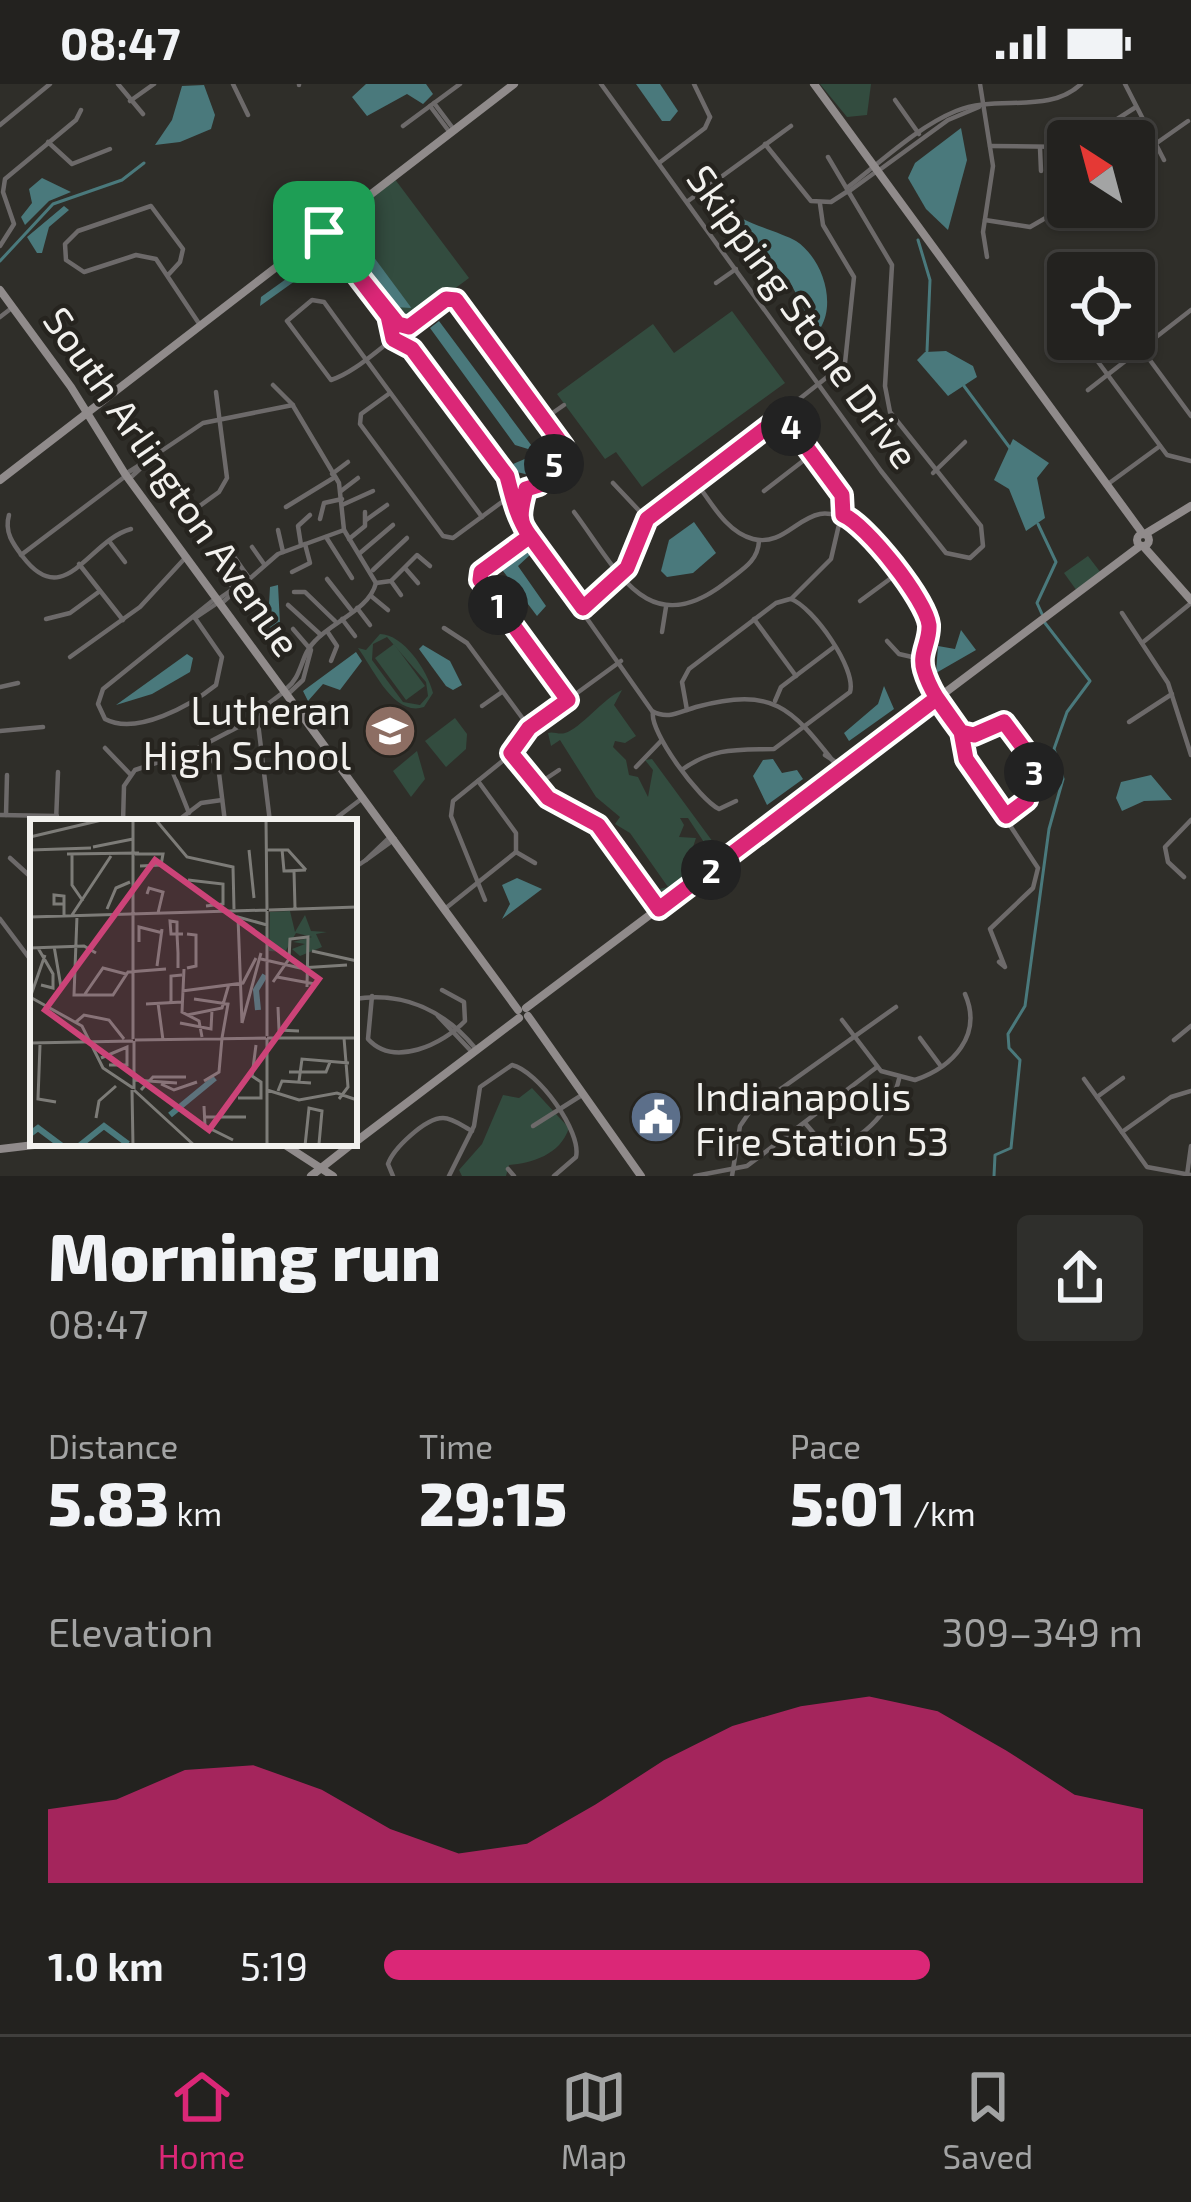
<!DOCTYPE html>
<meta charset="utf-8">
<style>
:root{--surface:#23221f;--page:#2f2f2c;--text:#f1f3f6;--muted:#a3a4a4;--line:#403f3d;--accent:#db2777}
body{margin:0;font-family:"Exo 2",sans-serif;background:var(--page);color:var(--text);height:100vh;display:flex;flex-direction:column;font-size:45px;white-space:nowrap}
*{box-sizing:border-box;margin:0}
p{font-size:39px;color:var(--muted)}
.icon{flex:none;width:66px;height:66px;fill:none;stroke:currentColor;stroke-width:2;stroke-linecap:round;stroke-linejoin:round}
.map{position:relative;height:1092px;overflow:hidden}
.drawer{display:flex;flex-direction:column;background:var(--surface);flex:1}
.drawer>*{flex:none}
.needle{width:78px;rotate:324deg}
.controls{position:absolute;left:1047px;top:36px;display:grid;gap:24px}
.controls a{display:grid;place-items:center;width:108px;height:108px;border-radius:12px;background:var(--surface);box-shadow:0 3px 9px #0004,0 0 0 3px var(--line);font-size:60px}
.pin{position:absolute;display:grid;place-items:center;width:102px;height:102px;color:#fff;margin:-51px;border-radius:24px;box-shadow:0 6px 18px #0006}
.km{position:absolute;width:60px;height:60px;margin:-30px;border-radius:50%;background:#222;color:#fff;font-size:33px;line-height:60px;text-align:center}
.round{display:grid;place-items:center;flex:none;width:126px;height:126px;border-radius:12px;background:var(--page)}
.overview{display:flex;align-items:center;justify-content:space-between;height:204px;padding:0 48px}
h1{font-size:66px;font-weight:800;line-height:90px}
.figures{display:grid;grid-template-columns:repeat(3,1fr);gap:18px;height:204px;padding:12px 48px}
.figures div{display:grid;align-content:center}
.figures b{font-size:60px;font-weight:800}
.figures small{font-size:33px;font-weight:400}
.figures p{font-size:33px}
.chart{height:336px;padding:24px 48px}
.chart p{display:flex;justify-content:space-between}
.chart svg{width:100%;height:216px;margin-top:12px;fill:var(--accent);opacity:.7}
ul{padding:0 48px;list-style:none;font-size:39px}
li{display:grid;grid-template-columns:192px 144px 1fr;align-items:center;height:90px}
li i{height:30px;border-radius:15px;background:var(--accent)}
.status{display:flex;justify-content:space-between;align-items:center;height:84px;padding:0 60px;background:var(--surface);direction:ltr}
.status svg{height:33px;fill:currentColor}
.dock{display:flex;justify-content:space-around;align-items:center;height:168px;border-top:3px solid var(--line);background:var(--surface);font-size:33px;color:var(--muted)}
.dock a{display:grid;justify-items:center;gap:6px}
.dock .active{color:var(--accent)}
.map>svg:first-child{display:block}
</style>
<div class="status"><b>08:47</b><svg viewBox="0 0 49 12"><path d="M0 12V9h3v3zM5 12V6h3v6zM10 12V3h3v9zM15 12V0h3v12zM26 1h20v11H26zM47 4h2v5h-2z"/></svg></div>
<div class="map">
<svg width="1191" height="1092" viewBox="0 0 1191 1092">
<rect width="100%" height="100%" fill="#2f2e29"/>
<g fill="#334c3f" fill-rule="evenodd">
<path d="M820 0H871L867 31 847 33Z"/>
<path d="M394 94 469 194 406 241 388 232 327 146Z"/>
<path d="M732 227 785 299 642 403 616 368 605 375 557 310 653 240 674 269Z"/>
<path d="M1088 472 1101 489 1077 507 1064 489Z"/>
<path d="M380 550C403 550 428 587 433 609L424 623C394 633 374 586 358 564L366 566ZM387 553 426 598 428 612 420 621 403 618 372 576 373 560Z"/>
<path d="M394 560 425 602 406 616 375 574Z"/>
<path d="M622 606 614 621 636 652 625 659 615 657 613 663 626 676 629 691 638 693 648 713 653 686 645 676 652 675 721 769 715 775 688 734H680L684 741 679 753 696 754 692 766 701 768 695 777 703 787 662 814 654 813 655 806 668 803 630 749 615 740 620 733 596 713 560 656 551 662 548 649C553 647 559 651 565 649 580 645 604 614 622 606Z"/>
<path d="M455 634 467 650 466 665 446 683 425 657Z"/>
<path d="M417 667 425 695 411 713 393 687Z"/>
<path d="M532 1004 569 1044C560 1071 532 1079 509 1081L506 1092H462L459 1086 482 1060 503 1011 519 1014Z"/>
</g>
<g fill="#4a797c">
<path d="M366 0H426L433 10 423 20 407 10 367 32 352 13Z"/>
<path d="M636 0H660L678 27 670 37H662Z"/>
<path d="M204 1 215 31 211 45 180 58 155 61 172 36 182 2Z"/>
<path d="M961 44 967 76 948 146 926 125 908 94 915 79Z"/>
<path d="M42 94 71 108 49 117 25 141 21 133 32 119 29 105Z"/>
<path d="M64 122 69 126 49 143 42 169H37L27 153Z"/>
<path d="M743 135C759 143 786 151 796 157 822 174 836 217 821 243L811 239 789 196 740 144Z"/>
<path d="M353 145 410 222 411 224 395 223 346 154Z"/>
<path d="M325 167 330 172 260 222 261 213Z"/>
<path d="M439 237 543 377 533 392 517 388 513 380 527 374 528 365 515 361 430 244Z"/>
<path d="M946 267 973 282 977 293 948 312 917 276 925 268Z"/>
<path d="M1013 355 1049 379 1037 394 1045 434 1026 447 1009 405 994 396Z"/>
<path d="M694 438 716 469 693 489 667 493 661 487 669 456Z"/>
<path d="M525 463 531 470 518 482 546 522 537 532 500 483Z"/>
<path d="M278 501 280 540 288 560 286 563 261 533 269 521 270 503Z"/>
<path d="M961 546 976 566 936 589 938 562 955 565Z"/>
<path d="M423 561 450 577 462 601 453 606 446 602 419 565Z"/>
<path d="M356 568 362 577 340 606 323 600 308 617 303 607Z"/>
<path d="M187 570 193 574 190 588 152 610 116 621Z"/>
<path d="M884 602 894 625 849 657 844 649 878 620Z"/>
<path d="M773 675 782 689 797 686 803 695 767 721 753 692 763 676Z"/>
<path d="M1151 691 1172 716 1144 717 1122 727 1116 714 1121 698Z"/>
<path d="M517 794 542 805 502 835 510 820 502 801Z"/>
</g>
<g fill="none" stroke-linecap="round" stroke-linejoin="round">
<g stroke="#4a797c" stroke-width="3">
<path d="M918 156 930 196 927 267"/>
<path d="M0 177 53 120 122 96 144 79"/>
<path d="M964 302 1010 364"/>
<path d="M1038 440 1056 478 1037 519 1042 530"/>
<path d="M994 1092 995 1071 1011 1064 1020 976 1009 964 1008 950 1025 922 1049 745 1063 695 1054 665 1067 628 1090 597 1045 539"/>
</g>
<g stroke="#6d6a6a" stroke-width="4.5">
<path d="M118 0 143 30"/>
<path d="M233 0 248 31"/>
<path d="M299 0V1"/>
<path d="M601 0 881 387 946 469 970 474 983 462 981 442 890 328 885 302 892 181 828 73"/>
<path d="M694 0 710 33"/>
<path d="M980 0 993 82 983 148 987 173"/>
<path d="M1125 0 1164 76"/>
<path d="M895 16 919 50"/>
<path d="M130 17 154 0"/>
<path d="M434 19 455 47"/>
<path d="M430 22 451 50"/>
<path d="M0 41 50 0"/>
<path d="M403 42 460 0"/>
<path d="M1083 57 1136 23"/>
<path d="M48 58 72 80 110 65"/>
<path d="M765 60 811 117 831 118 848 107"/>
<path d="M990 62 1068 63"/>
<path d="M1040 64 1041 87"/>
<path d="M1134 75 1188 37"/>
<path d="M659 79 705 44 710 33"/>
<path d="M878 87 948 36 979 23"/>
<path d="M848 103C881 78 917 43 956 27 997 10 1048 31 1081 0"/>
<path d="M848 108 877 87"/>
<path d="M688 117 791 42"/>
<path d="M985 136 1030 143 1068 121"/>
<path d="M327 146 388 232"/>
<path d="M324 148 342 171"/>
<path d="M0 162 14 140 3 108 5 95 76 36 81 26"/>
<path d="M169 190 180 178 183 165 151 122 78 147 65 160 66 176 84 188 136 171 156 175 200 241"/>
<path d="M716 199 736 185"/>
<path d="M0 233 13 223"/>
<circle cx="401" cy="249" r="9"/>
<path d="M408 243 446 215 456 216 564 363V372L541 399 526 405"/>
<path d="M393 255C374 269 353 289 331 296L287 237 312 216 324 218C376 290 429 361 482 433"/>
<path d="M1141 264 1191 332"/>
<path d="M413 265 517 399"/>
<path d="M1093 271 1167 371 1191 377"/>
<path d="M273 301 292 320 339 399 344 446 376 499"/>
<path d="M1088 306 1191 226"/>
<path d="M390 309 361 330 360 340 443 452 453 454 510 412"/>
<path d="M784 332 844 419 831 475 791 515"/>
<path d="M544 335 564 321"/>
<path d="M127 389 154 372 129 395"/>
<path d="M933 389 965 358"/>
<path d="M332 390 348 378"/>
<path d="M695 397C711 418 726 448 753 455 782 462 795 435 820 430 857 423 918 501 927 534 933 552 920 569 919 587L933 615"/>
<circle cx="518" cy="407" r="8"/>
<path d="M613 399 647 435"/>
<path d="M1108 400 1160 362"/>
<path d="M341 407 358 394"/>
<path d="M764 407 812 370"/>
<path d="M514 415 526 448 652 627C668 636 679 628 696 623 778 601 793 627 841 687"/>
<path d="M342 421 373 407"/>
<path d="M286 423 335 393"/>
<path d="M194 426 219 408 227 394 216 308"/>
<path d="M574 428C617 485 647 559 725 499 741 486 758 478 759 457"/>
<path d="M9 431C4 448 13 460 23 473 65 528 89 456 131 445"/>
<path d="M320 435 324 419 342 415"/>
<path d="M366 436 387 421"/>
<path d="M210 445 154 372 203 339 293 321"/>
<path d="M278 446 283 468"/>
<path d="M530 452 483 486 480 496 567 615"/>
<path d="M326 453 352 494"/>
<path d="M349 455 365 442V428"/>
<path d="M109 457 125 478"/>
<path d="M301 461 298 442 310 431"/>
<path d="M252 463 264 480"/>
<path d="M360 469 393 441"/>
<path d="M21 471 127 391"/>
<path d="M235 474 249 494"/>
<path d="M79 480 123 536"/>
<path d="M405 484 418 499"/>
<path d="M220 486 233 504"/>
<path d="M373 486 407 454"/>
<path d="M292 488 310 479 305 460"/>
<path d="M327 495 352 527"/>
<path d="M391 497 401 511"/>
<path d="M376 499 391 497 417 471 430 482"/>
<path d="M294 508H305L335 537"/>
<path d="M371 512 388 526"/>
<path d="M220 514 249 494"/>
<path d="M860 517 898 489"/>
<path d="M223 518 278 470 344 446"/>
<path d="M288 521 321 551"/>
<path d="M357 524 370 541"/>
<path d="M583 525 627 484 647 435 845 279 854 193 823 141 820 120"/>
<path d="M1122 529 1168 599 1191 671"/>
<path d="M195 534 222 573 216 601C191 621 137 652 105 635L98 620 103 605 216 514"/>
<path d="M195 534 219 518"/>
<path d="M46 535 70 529 100 507"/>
<path d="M342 535 355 552"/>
<path d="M754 535 796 592"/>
<path d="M444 544 467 559 529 643"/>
<path d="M327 547 337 562 331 577"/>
<path d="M662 548 666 523"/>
<path d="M887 557 899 570 921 575"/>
<path d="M1142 559 1191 519"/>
<path d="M70 573 140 523 186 473"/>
<path d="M921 575 939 612"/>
<path d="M0 603 18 599"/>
<path d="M286 605C303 592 300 571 315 557 333 537 369 526 376 499"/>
<path d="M287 611 303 596 311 566 293 545"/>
<path d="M775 617 781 603 834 563"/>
<path d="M939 617 961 648 967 676 1038 784 1033 804 990 845 1005 883 999 878"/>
<path d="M482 622 502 608"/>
<path d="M687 626 682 598 689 585 776 519 790 515"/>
<path d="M653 628C649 648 700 716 719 725L736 717"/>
<path d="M1129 638 1172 610"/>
<path d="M0 647 43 643"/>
<path d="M961 648 975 651 1003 638 1033 678 1029 713 1007 732"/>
<path d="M205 661 219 689 225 738"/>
<path d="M105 664 130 690"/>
<path d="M511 669 549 715 597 740 657 822"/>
<path d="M825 671 845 684"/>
<path d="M168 676 189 729"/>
<path d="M636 683 661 657"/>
<path d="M683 685C714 663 738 666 774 665L850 608C857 585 813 523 791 515"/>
<path d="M478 697 516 749V768"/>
<path d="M538 700 559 686"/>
<path d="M0 731 57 732"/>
<path d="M6 731 7 691"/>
<path d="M56 738 58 688"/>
<path d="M123 738 124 702 135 686 192 667 238 643 257 642"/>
<path d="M176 738 201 719 222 716"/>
<path d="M270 738 258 639 264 623 285 607"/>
<path d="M331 738 360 716"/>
<path d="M388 755 366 776 395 755"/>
<path d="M516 768 535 779"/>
<path d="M10 774 33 795"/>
<path d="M354 784 366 776"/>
<path d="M1184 793 1168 778 1165 763 1191 736"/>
<path d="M485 816 451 732 453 717 505 675 529 644 621 577"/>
<path d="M446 824 516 768"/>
<path d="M0 835 33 879"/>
<path d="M372 912 368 955C394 984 443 960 465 937L464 918 442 906"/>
<path d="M354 915C404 907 445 927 476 965"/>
<path d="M438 932 471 967"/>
<path d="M842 936 881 987 915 996C953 983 983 951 965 910"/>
<path d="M920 954 940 981"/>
<path d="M1174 956 1191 942"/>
<path d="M1084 995 1147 1083 1191 1091"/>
<path d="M1097 1013 1123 994"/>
<path d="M805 1039 823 1060C856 1068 893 1024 899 995"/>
<path d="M533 1042 582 1011"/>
<path d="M1122 1048 1171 1013 1191 1007"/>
<path d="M508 1085 514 1092"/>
<path d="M1187 1091 1191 1062"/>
<path d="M393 1092 388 1080C393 1065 425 1034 443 1034 453 1034 464 1043 472 1047"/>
<path d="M449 1092 474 1042 480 1003 512 981C538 987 582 1048 576 1073L554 1092"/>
<path d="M695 1092 747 1082 877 983"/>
<path d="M732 1092 740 1042 751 1026 896 923"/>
</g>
<g stroke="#908b8b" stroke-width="8">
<path d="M814 0 1143 450"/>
<path d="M0 206 71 303 125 390 518 926"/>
<path d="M0 396 514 0"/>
<circle cx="1143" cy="456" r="6"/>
<path d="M1145 450 1191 422"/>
<path d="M1144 463 1191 516"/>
<path d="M526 924 1140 462"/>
<path d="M528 932 641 1092"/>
<path d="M282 1059 333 1092"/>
<path d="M354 1059 519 934"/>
<path d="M0 1065 51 1059"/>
<path d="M311 1092 353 1059"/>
</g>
</g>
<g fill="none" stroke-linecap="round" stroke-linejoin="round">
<g stroke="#fff" stroke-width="24">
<path id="route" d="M324 148 388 232 393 255 412 265 507 392C512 411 517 435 530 452L481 488 480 496 568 616 529 644 511 669 548 714 598 741 659 825 937 614 961 648 966 675 1006 732 1027 716 1034 678 1004 638 974 651 961 648C946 627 931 610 924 586 919 569 930 558 929 541 926 516 866 440 843 431L842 411 783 331 647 435 627 484 583 524 530 452C516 436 522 423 526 405L539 401 564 372V363L456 216 446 215 409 243 398 240 324 148"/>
</g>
<use href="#route" stroke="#db2777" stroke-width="15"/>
</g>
<defs>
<g id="school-disc" transform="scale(2.7)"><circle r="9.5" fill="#8d6e63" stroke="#26241f"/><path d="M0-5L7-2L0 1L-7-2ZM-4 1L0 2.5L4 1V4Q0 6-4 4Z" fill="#fff"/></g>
<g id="civic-disc" transform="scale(2.7)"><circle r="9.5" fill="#5c6f8a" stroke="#26241f"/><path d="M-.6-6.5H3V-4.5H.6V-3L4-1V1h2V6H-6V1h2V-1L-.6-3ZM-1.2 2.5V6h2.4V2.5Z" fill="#fff"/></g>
</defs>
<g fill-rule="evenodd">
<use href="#school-disc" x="390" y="647"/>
<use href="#civic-disc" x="656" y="1033"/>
</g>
<g text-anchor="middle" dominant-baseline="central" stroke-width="9" stroke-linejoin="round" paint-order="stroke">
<g font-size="39" fill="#f2f1ee" stroke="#26241f">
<text transform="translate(804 232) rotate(54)">Skipping Stone Drive</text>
<text transform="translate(173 397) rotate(55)">South Arlington Avenue</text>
</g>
<g font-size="39" fill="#f2f1ee" stroke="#26241f" text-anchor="end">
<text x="351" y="625">Lutheran<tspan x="351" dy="45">High School</tspan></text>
<text x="695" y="1011" text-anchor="start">Indianapolis<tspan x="695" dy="45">Fire Station 53</tspan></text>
</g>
</g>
<g transform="translate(30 735)">
<rect width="327" height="327" fill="#2f2e29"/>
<path d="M260 92 265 113 275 96 281 112 297 113 286 115 292 128 270 137 262 130 275 125 263 123 282 118 266 114 255 133 239 132 240 93Z" fill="#334c3f"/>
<path fill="none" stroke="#4a797c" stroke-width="6" d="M228 191 226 171 235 156M140 296 185 259M0 315 8 309 32 327M49 327 74 307 98 325"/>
<path fill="none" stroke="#7d7c78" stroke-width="3" d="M125 0 157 38 203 48 204 90M236 0 237 91M0 18 76 0M63 28 103 20M252 30 254 52 276 51M0 31 61 29M219 31 224 79M237 31H258L276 51M37 35 109 34M42 35V66L53 82M105 35H133L131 46 110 47M264 52 265 89M158 61 193 65V85L176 87M117 75 119 69 133 73 128 94M34 85H24V76L34 77V97M77 90 86 69 100 63M239 91 327 88M42 96 81 37M47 97 44 176H83L98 153 136 150M0 98 237 91M109 123V108L133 114M24 127 31 168M0 129 54 127 66 134M8 129 23 155V169L11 166M282 132 327 142M231 140 270 149 317 146M127 147 132 110M148 149V134L147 115V103L140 102 141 115H153M157 149 166 147V116L157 115M154 150 152 193 169 202 172 218M247 158 285 165M243 163 259 140 260 120 278 118 277 168M152 172 213 164 226 139M55 175 73 149 96 155M0 178 52 207 73 249 103 269M0 179 15 136M164 180 198 185 192 219M141 183V157L152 156M128 184 133 221M116 185 152 183M248 188 249 211 269 212M157 196 192 189 199 165M46 203 54 196 79 201 94 220M150 204 181 210 182 191M212 204 208 98 237 106M212 204 231 134M237 217V92M237 219V327M237 219H327M103 220V0M105 221 236 219M0 224 103 222M10 226 8 280 26 283M71 239 97 228V246H79M259 253H296L300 243M104 261 147 264M174 262 189 253 192 219M269 262 272 240 319 244M131 265 144 271 167 263M104 270V222M102 271 103 327M104 271 165 327M111 271 123 258H156M237 271 269 281 307 274 327 281M248 272 252 262 281 264M208 279H231V263L222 257 226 226M309 280 318 268 314 219M174 287 175 307 203 321M174 298H216M66 299 69 282 86 267M275 327 279 289 292 292 289 325"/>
<path fill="#cc4378" fill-opacity="0.15" stroke="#cc4378" stroke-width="6" d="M125 41 289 160 179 311 15 191Z"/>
<rect width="327" height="327" fill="none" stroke="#f2f1ee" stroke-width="6"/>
</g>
</svg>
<div class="controls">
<a><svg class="needle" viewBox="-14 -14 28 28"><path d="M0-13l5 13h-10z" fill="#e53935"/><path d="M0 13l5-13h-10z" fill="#a3a4a4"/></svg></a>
<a><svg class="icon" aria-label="locate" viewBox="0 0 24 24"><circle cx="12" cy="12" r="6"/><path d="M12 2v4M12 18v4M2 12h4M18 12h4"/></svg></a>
</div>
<div class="pin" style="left:324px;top:148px;background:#1e9e55"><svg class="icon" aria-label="arrive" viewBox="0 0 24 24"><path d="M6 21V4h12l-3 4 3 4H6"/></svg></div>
<b class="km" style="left:498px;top:521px">1</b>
<b class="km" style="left:711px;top:786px">2</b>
<b class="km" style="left:1034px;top:688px">3</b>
<b class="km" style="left:791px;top:342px">4</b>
<b class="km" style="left:554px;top:380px">5</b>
</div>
<section class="drawer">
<div class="overview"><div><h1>Morning run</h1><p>08:47</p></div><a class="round"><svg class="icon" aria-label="share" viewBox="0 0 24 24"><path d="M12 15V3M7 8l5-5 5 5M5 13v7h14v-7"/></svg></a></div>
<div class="figures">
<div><p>Distance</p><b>5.83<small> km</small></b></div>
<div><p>Time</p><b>29:15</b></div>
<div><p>Pace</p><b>5:01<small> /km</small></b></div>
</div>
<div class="chart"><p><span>Elevation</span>309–349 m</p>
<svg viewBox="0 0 160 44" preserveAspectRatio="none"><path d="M0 44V29L10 27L20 21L30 20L40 25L50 33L60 38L70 36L80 28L90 19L100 12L110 8L120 6L130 9L140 17L150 26L160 29V44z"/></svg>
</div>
<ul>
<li><b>1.0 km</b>5:19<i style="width:72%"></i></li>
</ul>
</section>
<nav class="dock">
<a class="active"><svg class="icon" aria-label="home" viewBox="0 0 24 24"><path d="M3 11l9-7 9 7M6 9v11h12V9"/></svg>Home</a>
<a><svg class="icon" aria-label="map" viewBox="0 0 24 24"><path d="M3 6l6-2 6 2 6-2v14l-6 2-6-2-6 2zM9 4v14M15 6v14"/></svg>Map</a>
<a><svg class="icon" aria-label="saved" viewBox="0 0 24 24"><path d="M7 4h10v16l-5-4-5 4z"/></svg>Saved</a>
</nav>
